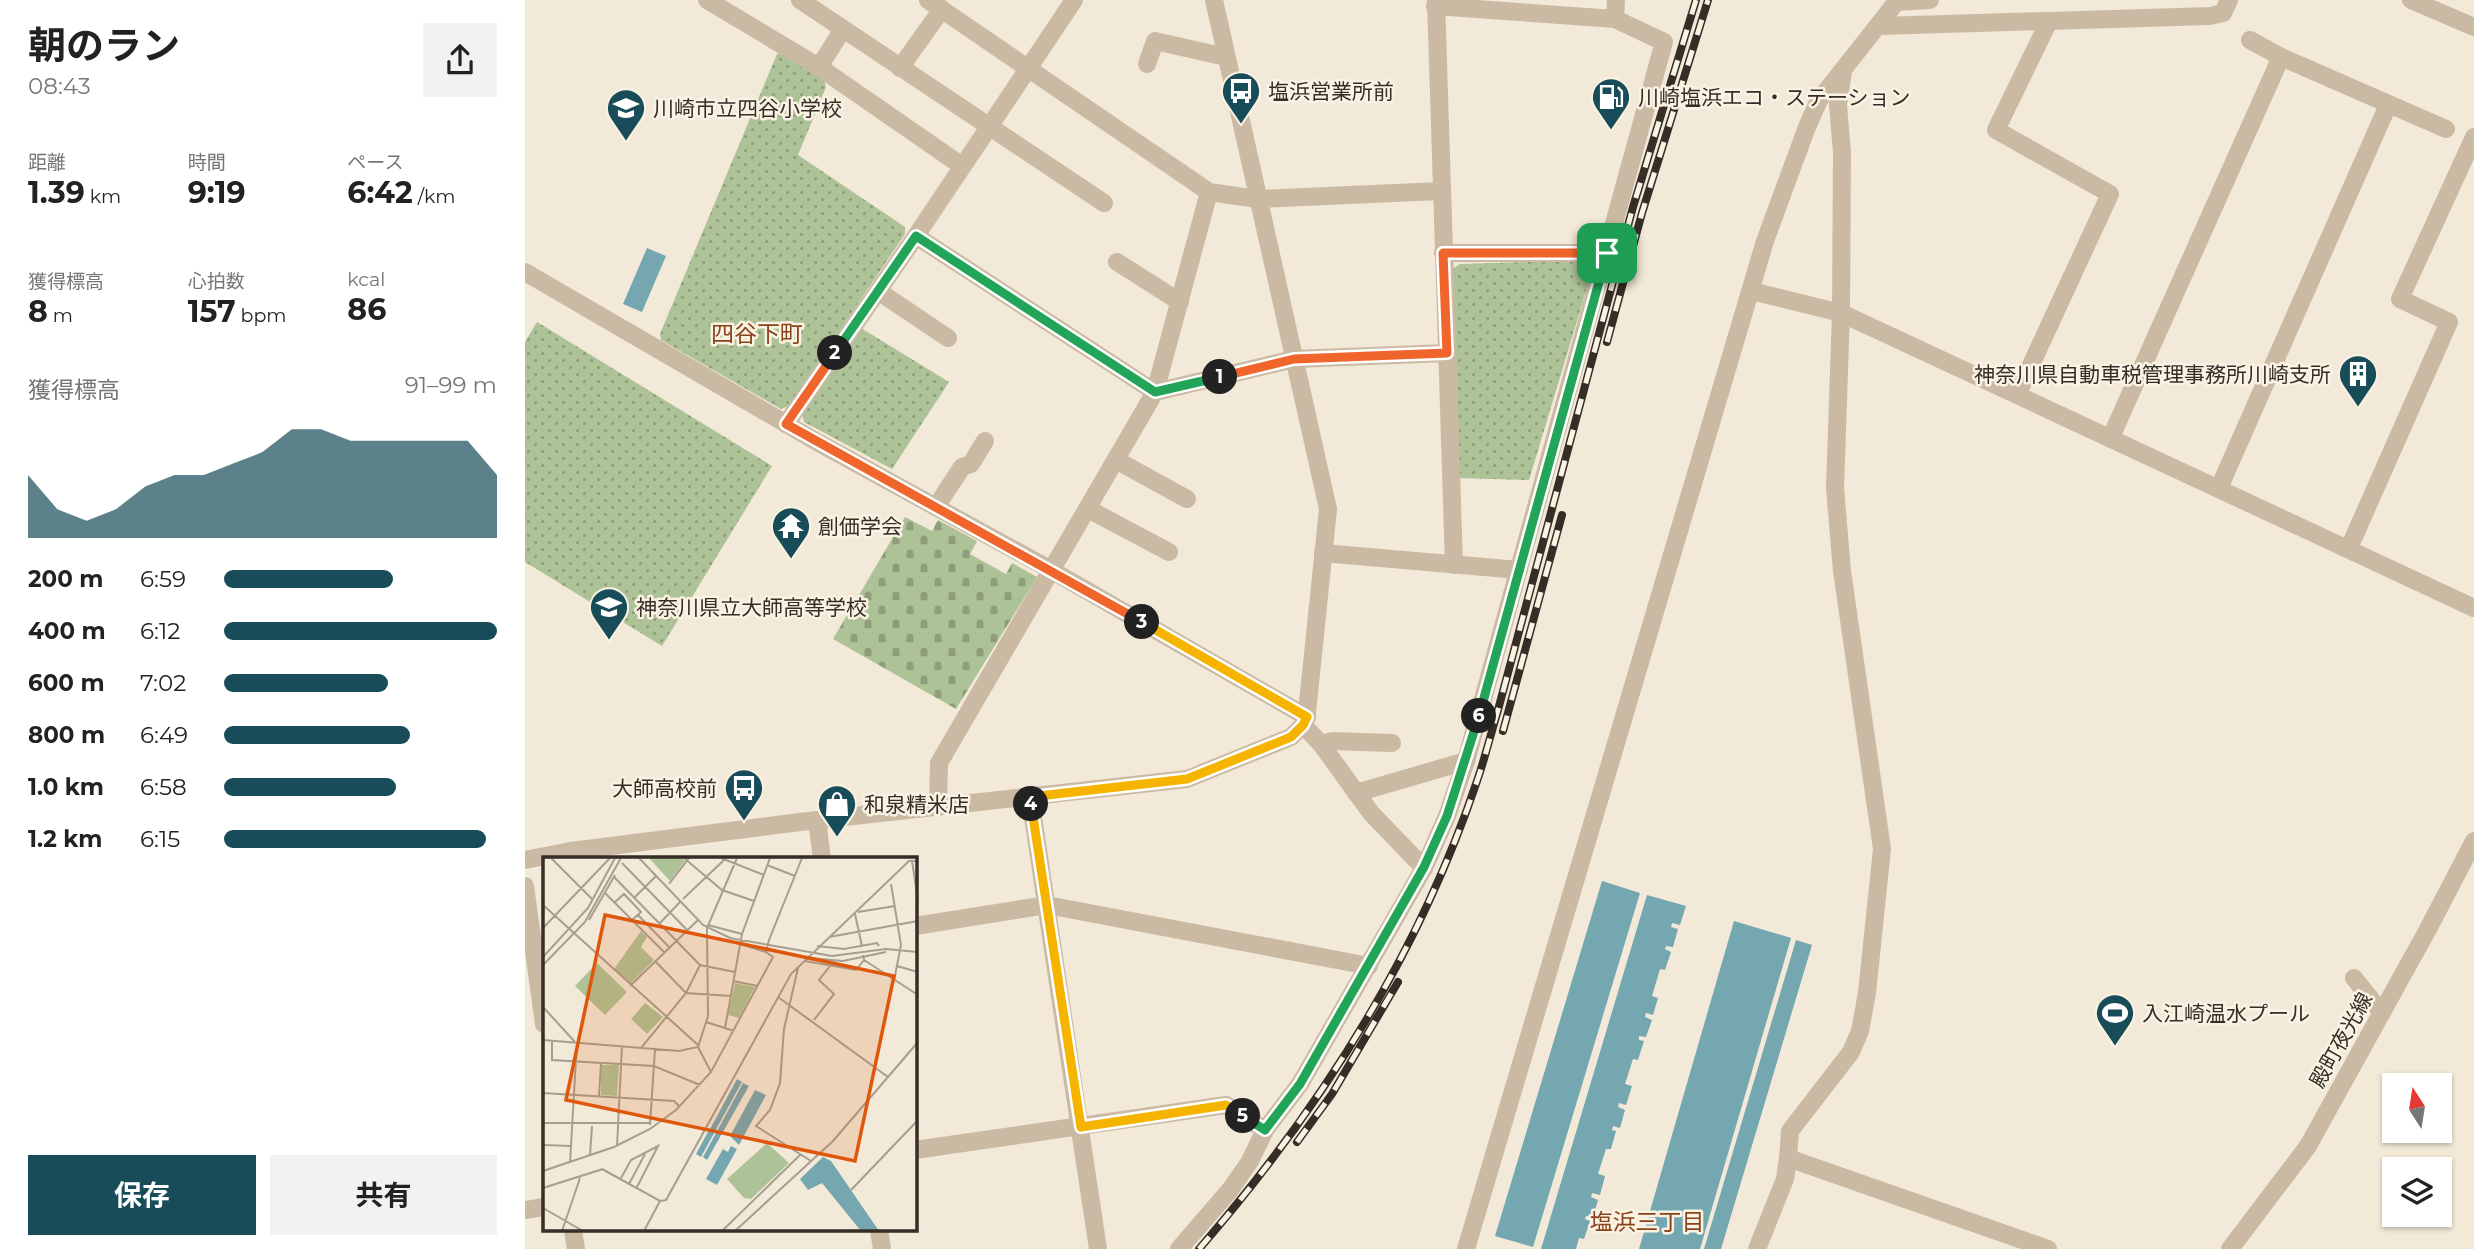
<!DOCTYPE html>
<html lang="ja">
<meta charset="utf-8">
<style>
:root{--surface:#fff;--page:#f2f2f2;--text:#222;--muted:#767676;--accent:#194c59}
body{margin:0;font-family:Montserrat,"Noto Sans JP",sans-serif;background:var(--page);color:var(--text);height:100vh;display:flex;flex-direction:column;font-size:26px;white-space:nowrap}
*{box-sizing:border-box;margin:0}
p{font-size:23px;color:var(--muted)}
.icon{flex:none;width:38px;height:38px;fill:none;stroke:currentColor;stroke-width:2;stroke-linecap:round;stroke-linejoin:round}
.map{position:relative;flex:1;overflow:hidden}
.drawer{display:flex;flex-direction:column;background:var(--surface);width:525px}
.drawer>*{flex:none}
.needle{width:46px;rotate:348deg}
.controls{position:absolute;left:1857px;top:1073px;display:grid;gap:14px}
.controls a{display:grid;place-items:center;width:70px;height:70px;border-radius:0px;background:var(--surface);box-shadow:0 2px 5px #0004;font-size:35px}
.pin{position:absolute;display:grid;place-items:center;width:60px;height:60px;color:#fff;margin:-30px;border-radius:14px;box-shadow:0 4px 10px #0006}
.km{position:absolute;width:35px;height:35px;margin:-18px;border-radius:50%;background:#222;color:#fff;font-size:19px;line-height:35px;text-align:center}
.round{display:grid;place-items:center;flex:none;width:74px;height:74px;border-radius:0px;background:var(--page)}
.headline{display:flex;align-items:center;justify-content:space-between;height:119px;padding:0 28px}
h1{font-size:38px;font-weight:700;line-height:52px}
.stats{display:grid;grid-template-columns:repeat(3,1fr);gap:10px;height:119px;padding:7px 28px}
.stats div{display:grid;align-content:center}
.stats b{font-size:30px;font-weight:700}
.stats small{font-size:19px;font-weight:400}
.stats p{font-size:19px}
.chart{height:196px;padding:14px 28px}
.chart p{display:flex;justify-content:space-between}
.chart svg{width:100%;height:126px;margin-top:7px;fill:var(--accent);opacity:.7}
.primary-button{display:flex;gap:14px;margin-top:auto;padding:14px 28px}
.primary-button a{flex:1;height:80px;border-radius:0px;background:var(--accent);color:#fff;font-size:28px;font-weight:700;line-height:80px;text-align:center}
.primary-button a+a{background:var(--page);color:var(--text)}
ul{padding:0 28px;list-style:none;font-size:23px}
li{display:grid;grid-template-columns:112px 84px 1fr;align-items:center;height:52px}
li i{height:18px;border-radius:9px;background:var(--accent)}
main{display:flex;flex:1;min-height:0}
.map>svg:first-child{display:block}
</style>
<main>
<section class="drawer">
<div class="headline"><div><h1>朝のラン</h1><p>08:43</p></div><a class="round"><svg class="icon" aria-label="share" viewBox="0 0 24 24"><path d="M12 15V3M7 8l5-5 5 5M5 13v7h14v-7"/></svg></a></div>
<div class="stats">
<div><p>距離</p><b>1.39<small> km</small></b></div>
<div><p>時間</p><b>9:19</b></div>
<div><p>ペース</p><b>6:42<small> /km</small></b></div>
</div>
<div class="stats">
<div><p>獲得標高</p><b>8<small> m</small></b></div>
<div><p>心拍数</p><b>157<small> bpm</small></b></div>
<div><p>kcal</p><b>86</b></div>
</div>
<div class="chart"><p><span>獲得標高</span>91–99 m</p>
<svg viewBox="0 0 160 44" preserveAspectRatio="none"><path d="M0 44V22L10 34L20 38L30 34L40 26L50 22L60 22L70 18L80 14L90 6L100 6L110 10L120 10L130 10L140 10L150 10L160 22V44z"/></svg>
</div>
<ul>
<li><b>200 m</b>6:59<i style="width:62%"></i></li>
<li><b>400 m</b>6:12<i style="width:100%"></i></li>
<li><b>600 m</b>7:02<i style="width:60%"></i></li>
<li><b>800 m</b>6:49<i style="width:68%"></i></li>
<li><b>1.0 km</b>6:58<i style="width:63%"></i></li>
<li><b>1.2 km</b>6:15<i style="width:96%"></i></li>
</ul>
<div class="primary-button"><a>保存</a><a>共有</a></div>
</section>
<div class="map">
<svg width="1949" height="1249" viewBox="0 0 1949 1249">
<defs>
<pattern id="cemetery-stones" width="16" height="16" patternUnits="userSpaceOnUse" patternTransform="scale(1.75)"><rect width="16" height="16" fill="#aec297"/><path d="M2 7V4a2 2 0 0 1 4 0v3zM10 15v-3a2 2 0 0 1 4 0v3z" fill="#8e9e7b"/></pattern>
<pattern id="park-dots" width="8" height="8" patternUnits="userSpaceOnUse" patternTransform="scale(1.75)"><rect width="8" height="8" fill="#aec297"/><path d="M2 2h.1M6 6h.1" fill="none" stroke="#8e9e7b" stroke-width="1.8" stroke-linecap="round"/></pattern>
</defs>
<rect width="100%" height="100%" fill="#f2e9d8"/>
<path fill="url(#cemetery-stones)" d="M380 517 407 531 413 520 452 541 445 554 481 574 487 563 512 577 431 709 308 639Z"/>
<g fill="url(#park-dots)">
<path d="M260 53 299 80 301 87 273 155 380 227V234L264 406 256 409 136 340 135 334 252 54Z"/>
<path d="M1064 260 1068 268 1004 480 932 478 926 270 935 264Z"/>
<path d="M12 322 247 466 137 646 0 562V342Z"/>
<path d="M336 328 424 382 367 469 279 422 277 413Z"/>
</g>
<g fill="#75a7b1">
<path d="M122 248 141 256 117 312 98 304Z"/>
<path d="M1077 881 1115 893 1008 1247 970 1236Z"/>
<path d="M1122 895 1161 906 1155 925 1147 923 1146 927 1153 929 1148 947 1141 946 1140 949 1146 952 1140 970 1135 969 1127 996 1133 998 1128 1015 1121 1013 1120 1017 1127 1020 1121 1037 1114 1036V1040L1119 1041 1113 1060 1108 1059 1100 1084 1107 1086 1101 1105 1094 1103 1093 1107 1100 1110 1095 1128 1088 1126 1087 1130 1091 1131 1086 1149H1081L1073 1174 1080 1176 1075 1195 1067 1193 1066 1197 1073 1200 1068 1217 1061 1216 1060 1219 1065 1221 1059 1239 1054 1238 1051 1249H1016Z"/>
<path d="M1209 921 1266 938 1175 1249H1114Z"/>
<path d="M1271 940 1287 945 1196 1249H1179Z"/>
</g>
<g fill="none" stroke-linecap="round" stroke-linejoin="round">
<g stroke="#cbbaa3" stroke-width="18">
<path d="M182 0 294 67 437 166"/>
<path d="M275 0 579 203"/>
<path d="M403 0 684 192 733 199 916 191"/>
<path d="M911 0 929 565"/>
<path d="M1886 0 1949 27"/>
<path d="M1372 2 1405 0"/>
<path d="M910 6 1090 19"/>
<path d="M1355 26 1685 16 1698 13 1704 0"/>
<path d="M1725 40 1756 57 1921 129"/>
<path d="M622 64 630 41 701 57"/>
<path d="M294 67 318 29"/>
<path d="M375 68 417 9"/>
<path d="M1318 71 1313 105 1317 153 1316 313 1310 488 1317 571 1357 849 1342 993 1335 1031 1326 1052 1265 1131 1263 1158 1523 1249"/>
<path d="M391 236 630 392 769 359 922 353"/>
<path d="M918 253H1082"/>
<path d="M592 262 655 302"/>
<path d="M0 272 294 443 526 570 782 717"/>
<path d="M353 291 423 338"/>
<path d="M1226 291 1316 313 1949 608"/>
<path d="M1493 393 1585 194 1471 130 1524 21"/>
<path d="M261 424 391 236 549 0"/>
<path d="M1586 437 1756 57"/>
<path d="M591 460 662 499"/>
<path d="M1694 488 1863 105"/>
<path d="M411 507 437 467 446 464 460 441"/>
<path d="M563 509 644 552"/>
<path d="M1824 548 1924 322 1875 299 1949 137"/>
<path d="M798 553 994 570"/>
<path d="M778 725 796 744 846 813 899 868"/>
<path d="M796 744 808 741 867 743"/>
<path d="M831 793 941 761"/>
<path d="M505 797 573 1249"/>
<path d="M413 807 414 763 630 392 684 192"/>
<path d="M292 820 297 859"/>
<path d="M0 860 46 851 275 822 662 779 766 737 778 725 782 712 803 509 689 0"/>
<path d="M0 886 19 1024"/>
<path d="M390 926 522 905 844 966"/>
<path d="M1829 978 1857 1013"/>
<path d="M390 1150 701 1105 740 1130"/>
<path d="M0 1210 19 1207"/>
<path d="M48 1230 51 1249"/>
<path d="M354 1230 357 1249"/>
<path d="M654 1249 705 1190 725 1161 740 1130 775 1084 899 868 922 816 941 761 1139 42 1090 19 1091 0"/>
<path d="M941 1249 1240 241 1282 127 1294 100 1373 0"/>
<path d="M1232 1249 1260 1179 1263 1158"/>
<path d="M1705 1249 1783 1146 1902 931 1949 841"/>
</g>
<g stroke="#352d26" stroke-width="8">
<g id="rail">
<path d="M1082 342 1117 213 1183 0"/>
<path d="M978 731 1037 515"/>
<path d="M772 1142 807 1094 873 982"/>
<path d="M674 1249C793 1112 894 954 952 781 960 758 966 733 973 710L1108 207 1171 0"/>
</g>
</g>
<use href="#rail" stroke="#faf3e4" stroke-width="5" stroke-dasharray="16" stroke-linecap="butt"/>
</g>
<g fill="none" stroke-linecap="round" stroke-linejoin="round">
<g stroke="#fff" stroke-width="14">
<path id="split-1" d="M695 377 769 359 922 353 918 253H1082"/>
</g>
<g stroke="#fff" stroke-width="14">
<path id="split-2" d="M310 353 391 236 630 392 695 377"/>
</g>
<g stroke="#fff" stroke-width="14">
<path id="split-3" d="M310 353 261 424 617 622"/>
</g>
<g stroke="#fff" stroke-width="14">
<path id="split-4" d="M506 804 505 797 662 779 766 737 778 725 782 717 617 622"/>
</g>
<g stroke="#fff" stroke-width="14">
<path id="split-5" d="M506 804 556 1127 701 1105 718 1116"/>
</g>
<g stroke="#fff" stroke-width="14">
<path id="split-6" d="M718 1116 740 1130 775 1084 899 867 922 816 954 716"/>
</g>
<g stroke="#fff" stroke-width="14">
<path id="split-7" d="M954 716 1082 253"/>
</g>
<use href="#split-1" stroke="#f0652b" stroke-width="9"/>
<use href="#split-2" stroke="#22a559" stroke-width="9"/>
<use href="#split-3" stroke="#f0652b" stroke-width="9"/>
<use href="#split-4" stroke="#f5b400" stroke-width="9"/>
<use href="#split-5" stroke="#f5b400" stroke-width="9"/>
<use href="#split-6" stroke="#22a559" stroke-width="9"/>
<use href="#split-7" stroke="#22a559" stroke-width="9"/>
</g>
<defs>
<g id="bus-pin" transform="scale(2.0125)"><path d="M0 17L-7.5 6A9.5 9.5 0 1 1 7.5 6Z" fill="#194c59" stroke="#faf3e4"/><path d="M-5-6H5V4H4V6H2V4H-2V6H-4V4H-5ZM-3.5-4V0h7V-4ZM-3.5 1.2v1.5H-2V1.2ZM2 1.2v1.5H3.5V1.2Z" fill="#fff"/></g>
<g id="fuel-pin" transform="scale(2.0125)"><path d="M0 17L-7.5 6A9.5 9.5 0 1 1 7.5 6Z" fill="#194c59" stroke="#faf3e4"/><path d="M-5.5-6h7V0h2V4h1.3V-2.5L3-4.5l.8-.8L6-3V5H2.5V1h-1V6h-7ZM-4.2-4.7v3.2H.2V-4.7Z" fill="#fff"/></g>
<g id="school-pin" transform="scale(2.0125)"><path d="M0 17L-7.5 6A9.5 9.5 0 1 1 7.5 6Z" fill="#194c59" stroke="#faf3e4"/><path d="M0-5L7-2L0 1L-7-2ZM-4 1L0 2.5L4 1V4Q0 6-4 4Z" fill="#fff"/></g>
<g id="building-pin" transform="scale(2.0125)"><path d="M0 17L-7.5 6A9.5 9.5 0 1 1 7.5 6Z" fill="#194c59" stroke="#faf3e4"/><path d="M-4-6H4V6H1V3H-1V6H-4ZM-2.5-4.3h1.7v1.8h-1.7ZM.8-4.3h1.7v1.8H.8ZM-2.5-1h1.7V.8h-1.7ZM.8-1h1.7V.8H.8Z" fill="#fff"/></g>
<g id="temple-pin" transform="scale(2.0125)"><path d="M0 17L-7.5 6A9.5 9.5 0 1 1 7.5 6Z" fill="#194c59" stroke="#faf3e4"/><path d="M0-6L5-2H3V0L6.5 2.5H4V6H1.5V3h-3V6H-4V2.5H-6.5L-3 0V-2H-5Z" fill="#fff"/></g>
<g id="shop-pin" transform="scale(2.0125)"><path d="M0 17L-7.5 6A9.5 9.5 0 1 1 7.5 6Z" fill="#194c59" stroke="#faf3e4"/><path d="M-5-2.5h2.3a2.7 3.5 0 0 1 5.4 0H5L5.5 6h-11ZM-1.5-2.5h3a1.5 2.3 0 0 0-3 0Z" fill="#fff"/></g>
<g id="stadium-pin" transform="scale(2.0125)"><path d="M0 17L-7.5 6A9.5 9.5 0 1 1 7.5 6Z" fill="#194c59" stroke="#faf3e4"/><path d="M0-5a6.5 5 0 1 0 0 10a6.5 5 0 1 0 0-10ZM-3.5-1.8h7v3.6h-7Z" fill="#fff"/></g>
</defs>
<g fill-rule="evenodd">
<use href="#bus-pin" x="716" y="91"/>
<use href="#fuel-pin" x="1086" y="97"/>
<use href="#school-pin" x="101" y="108"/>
<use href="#building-pin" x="1833" y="374"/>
<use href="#temple-pin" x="266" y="526"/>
<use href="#school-pin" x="84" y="607"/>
<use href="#bus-pin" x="219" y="788"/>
<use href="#shop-pin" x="312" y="804"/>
<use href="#stadium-pin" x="1590" y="1013"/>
</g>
<g text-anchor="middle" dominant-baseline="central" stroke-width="5" stroke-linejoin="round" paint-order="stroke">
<g font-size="21" fill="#352d26" stroke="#faf3e4" text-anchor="start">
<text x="743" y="91">塩浜営業所前</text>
<text x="1113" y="97">川崎塩浜エコ・ステーション</text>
<text x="128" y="108">川崎市立四谷小学校</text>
<text x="1806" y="374" text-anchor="end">神奈川県自動車税管理事務所川崎支所</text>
<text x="293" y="526">創価学会</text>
<text x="111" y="607">神奈川県立大師高等学校</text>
<text x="192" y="788" text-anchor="end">大師高校前</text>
<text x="339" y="804">和泉精米店</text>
<text x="1617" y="1013">入江崎温水プール</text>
</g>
<g font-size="21" fill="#352d26" stroke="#faf3e4">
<text transform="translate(1816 1040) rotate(-61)">殿町夜光線</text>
</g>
<g font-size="23" fill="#88431b" stroke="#faf3e4">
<text x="232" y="334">四谷下町</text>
<text x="1122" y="1222">塩浜三丁目</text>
</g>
</g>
<g transform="translate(18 857)">
<rect width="374" height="374" fill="#f2e9d8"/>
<path d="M224 286 246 306 208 342 201 341 184 322Z" fill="#aec297"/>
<path d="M102 146 120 160 104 177 88 162Z" fill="#aec297"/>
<path d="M106 1H139L142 4 127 24ZM98 74 104 80 98 90 111 103 88 126 71 112ZM54 106 84 135 62 158 32 129ZM192 126 212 130 196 161 185 158ZM58 208H76L74 239 58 238Z" fill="#aec297"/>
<path d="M194 222 199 225 158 300 153 297 166 273 171 274 167 272ZM200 226 206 229 164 303 160 300ZM212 233 223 238 196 288 187 279ZM188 289 194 292 174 328 163 322 180 292 185 295ZM280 300 288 304 336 374H318L279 326 265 333 257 322Z" fill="#75a7b1"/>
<path fill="none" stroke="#a69e91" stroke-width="2" d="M8 1 50 43M96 1 160 68 187 81 289 99 343 92 375 95M141 1 179 33 211 44M178 1 221 18M369 4 375 43M79 6 145 74M224 8 252 19M71 20 157 108 192 115M126 27 146 1M348 27 358 88 351 124M62 36 122 96M92 40 113 19M140 42 181 3M72 45 81 37 98 55 89 63M0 48 155 188M315 55 352 49M312 57 319 89M95 58 127 91M46 63 72 18M117 66 137 45M165 68 199 77M0 71 67 1M286 80 375 64M197 87 223 95M274 89 301 92 334 86 336 89M320 98 321 103 375 138M0 100 45 51 72 1M266 101 300 104 343 95M262 104 313 113 321 103M113 105 143 136 188 139M0 108 42 65 78 1M354 109 375 115M255 111 241 172 237 226 227 253 213 269 268 304M190 124 215 129M87 129 155 63M235 140 345 220M0 150 32 185M271 163 291 137 276 123 287 109M163 165 191 174M182 171 199 77 227 1M0 183 136 194 155 190 165 159 164 71 194 1M9 184V203L111 209 157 228M155 190 168 215M98 191 143 136 157 108M0 236 131 244 136 249M56 239 58 206M0 266H107M107 268 112 192M0 288 28 289M74 289 79 189M47 298 49 269M27 306 34 185M59 312 117 344 123 343 248 117 366 4H375M0 314 71 290 107 272 133 253 168 215 230 100 223 95 226 83 259 1M77 323 88 303 115 289 93 332M86 327 102 297M0 331 60 312M308 333 375 263M0 351 40 374M19 374 37 321M101 374 117 344M179 374 258 297M192 374 290 284 375 185"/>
<path fill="#df570d" fill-opacity="0.15" stroke="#df570d" stroke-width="3.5" d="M62 58 351 119 312 304 23 243Z"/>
<rect width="374" height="374" fill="none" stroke="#352d26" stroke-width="3.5"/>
</g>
</svg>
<div class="controls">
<a><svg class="needle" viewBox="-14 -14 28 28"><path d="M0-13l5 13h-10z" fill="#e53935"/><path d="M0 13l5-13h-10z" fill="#767676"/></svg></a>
<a><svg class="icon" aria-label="layers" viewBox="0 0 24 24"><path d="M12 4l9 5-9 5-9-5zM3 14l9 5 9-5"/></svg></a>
</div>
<div class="pin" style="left:1082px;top:253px;background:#1e9e55"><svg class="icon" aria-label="arrive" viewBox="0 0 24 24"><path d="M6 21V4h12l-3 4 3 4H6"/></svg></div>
<b class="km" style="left:695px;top:377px">1</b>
<b class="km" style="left:310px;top:353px">2</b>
<b class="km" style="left:617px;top:622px">3</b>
<b class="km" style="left:506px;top:804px">4</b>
<b class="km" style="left:718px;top:1116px">5</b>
<b class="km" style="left:954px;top:716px">6</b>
</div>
</main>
